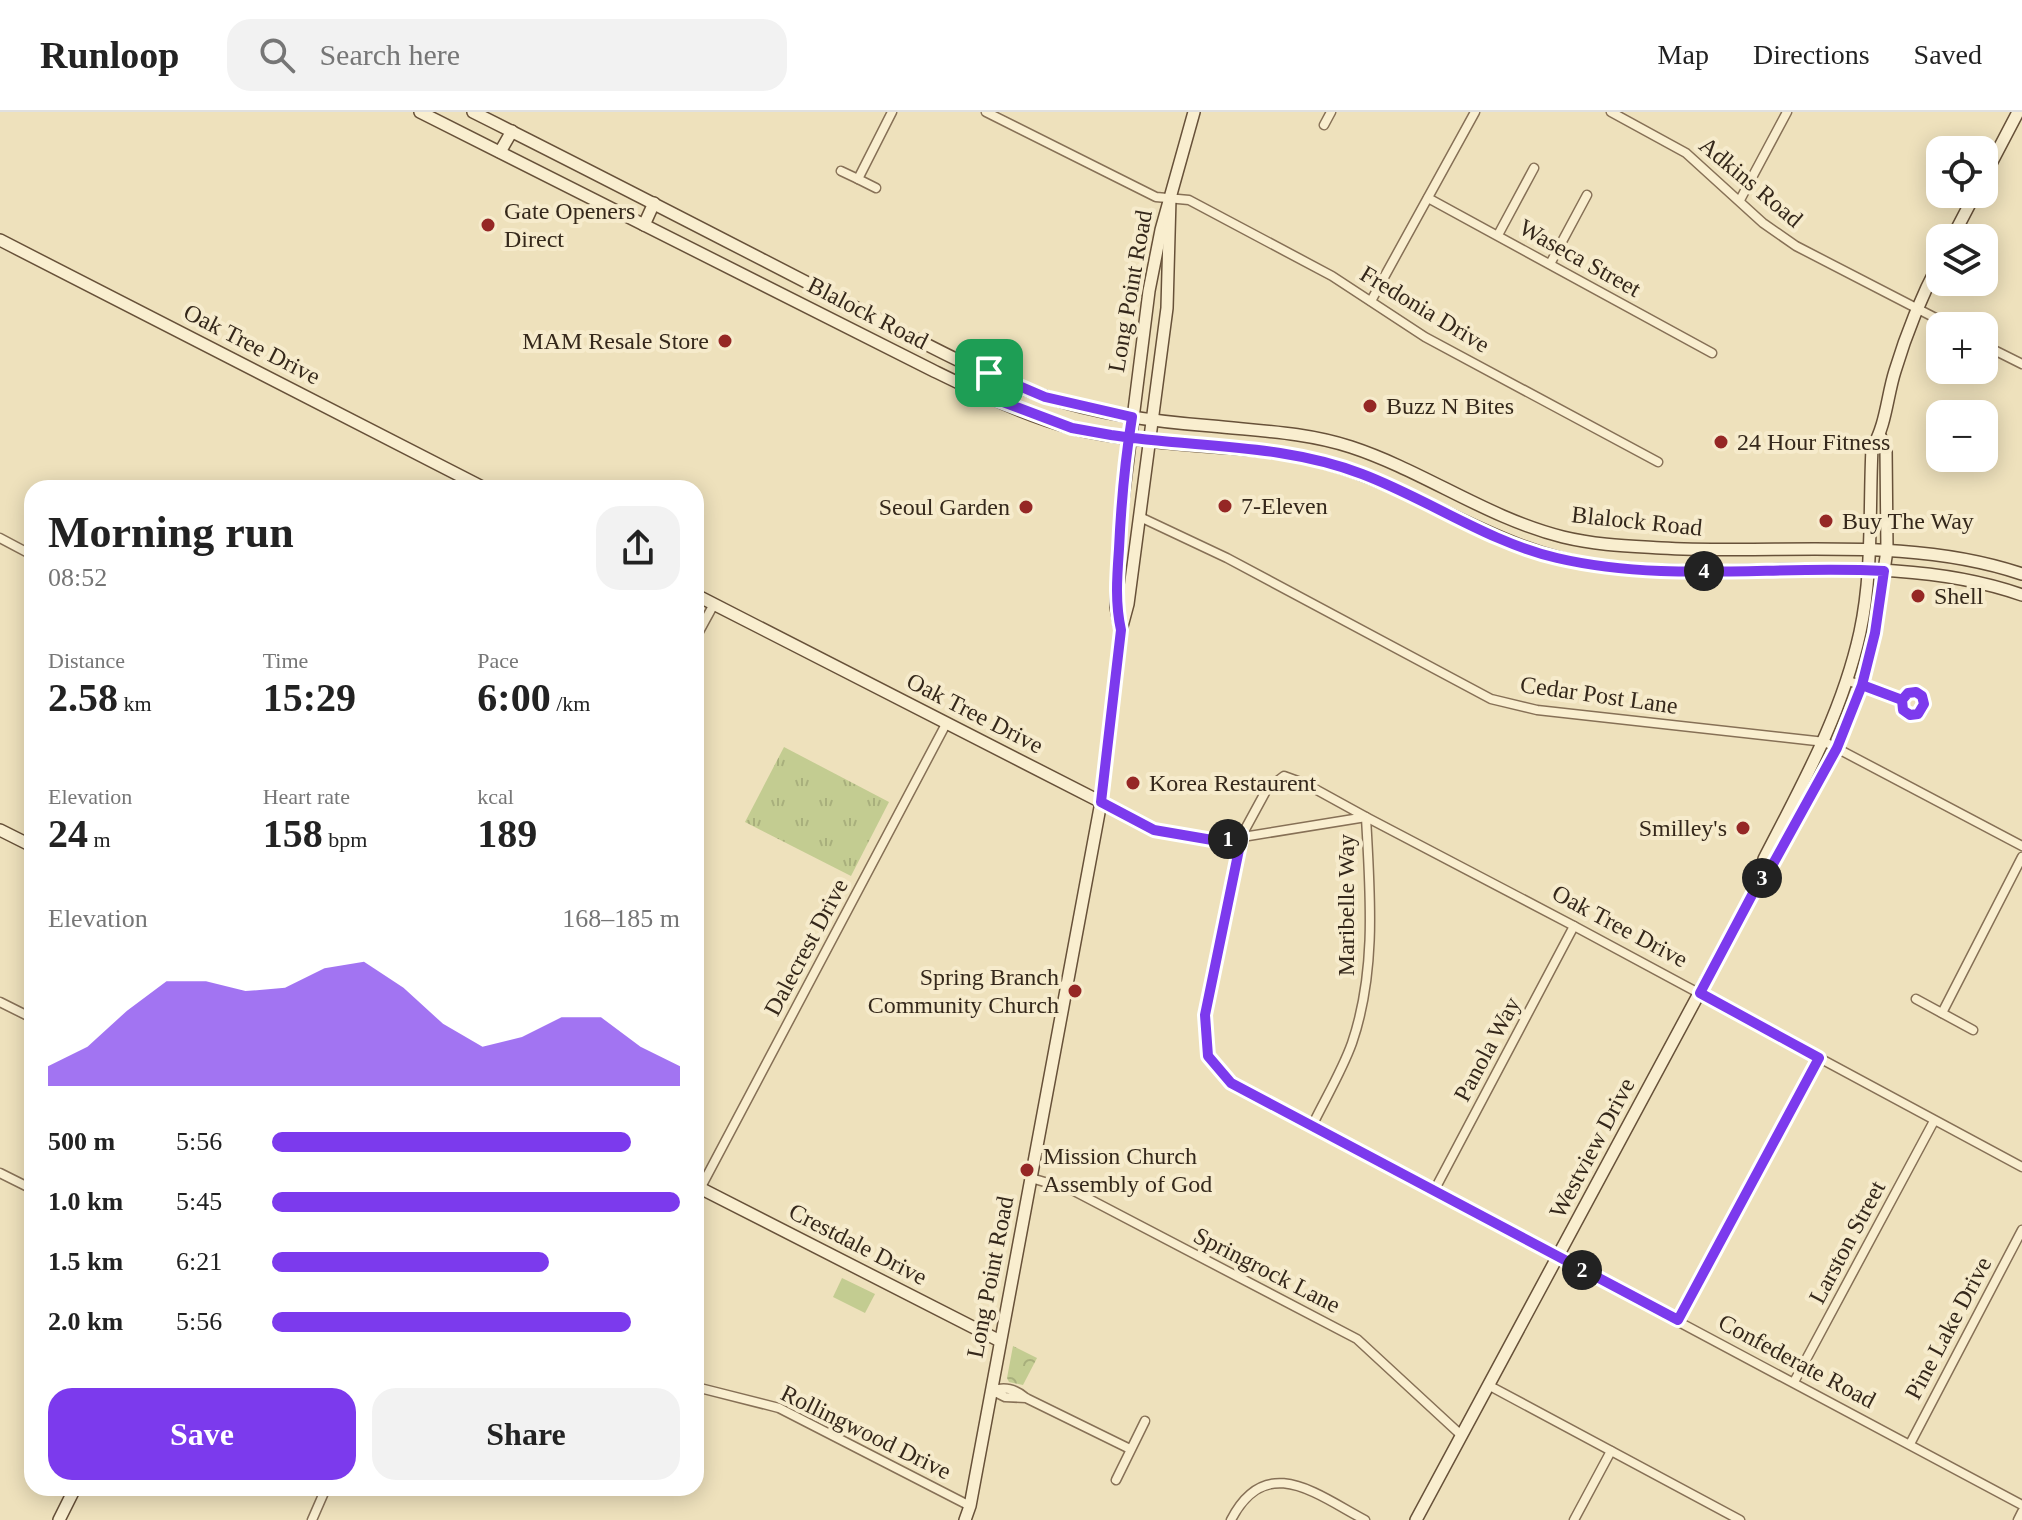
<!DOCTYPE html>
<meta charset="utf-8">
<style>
:root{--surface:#fff;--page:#f2f2f2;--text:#222;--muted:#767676;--line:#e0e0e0;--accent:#7c3aed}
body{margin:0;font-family:"Times New Roman",serif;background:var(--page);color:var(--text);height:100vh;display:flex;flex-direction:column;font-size:30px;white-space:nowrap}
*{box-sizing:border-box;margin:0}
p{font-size:26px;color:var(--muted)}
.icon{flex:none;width:44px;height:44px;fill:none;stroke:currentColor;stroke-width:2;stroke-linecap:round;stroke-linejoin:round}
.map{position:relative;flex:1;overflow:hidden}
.panel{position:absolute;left:24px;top:368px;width:680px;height:1016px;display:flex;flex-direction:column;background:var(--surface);border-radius:24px;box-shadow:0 4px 20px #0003}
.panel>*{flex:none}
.tools{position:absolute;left:1926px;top:24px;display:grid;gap:16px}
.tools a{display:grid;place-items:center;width:72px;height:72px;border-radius:16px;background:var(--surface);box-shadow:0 4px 20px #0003;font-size:40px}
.pin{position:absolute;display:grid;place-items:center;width:68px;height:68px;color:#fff;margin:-34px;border-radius:16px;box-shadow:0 4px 12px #0006}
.km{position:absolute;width:40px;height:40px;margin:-20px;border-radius:50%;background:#222;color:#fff;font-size:22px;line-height:40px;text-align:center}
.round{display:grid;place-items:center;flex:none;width:84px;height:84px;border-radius:24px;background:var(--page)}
.head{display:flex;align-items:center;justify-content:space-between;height:136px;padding:0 24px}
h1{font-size:44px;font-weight:700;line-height:60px}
.figures{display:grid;grid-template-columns:repeat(3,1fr);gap:12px;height:136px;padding:8px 24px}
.figures div{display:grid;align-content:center}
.figures b{font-size:40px;font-weight:700}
.figures small{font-size:22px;font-weight:400}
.figures p{font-size:22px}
.chart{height:224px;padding:16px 24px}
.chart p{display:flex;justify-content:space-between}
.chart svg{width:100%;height:144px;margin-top:8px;fill:var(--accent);opacity:.7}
.primary-button{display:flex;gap:16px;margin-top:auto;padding:16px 24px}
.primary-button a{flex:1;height:92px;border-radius:24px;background:var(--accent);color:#fff;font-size:32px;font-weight:700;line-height:92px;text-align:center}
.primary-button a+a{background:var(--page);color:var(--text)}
ul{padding:0 24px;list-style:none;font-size:26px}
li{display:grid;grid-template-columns:128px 96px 1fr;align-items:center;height:60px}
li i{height:20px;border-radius:10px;background:var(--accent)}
header{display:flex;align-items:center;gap:48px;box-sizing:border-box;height:112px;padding:0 40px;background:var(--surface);border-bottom:2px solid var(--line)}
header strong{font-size:38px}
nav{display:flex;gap:44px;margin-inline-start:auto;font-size:28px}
.search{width:560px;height:72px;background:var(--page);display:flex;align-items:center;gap:20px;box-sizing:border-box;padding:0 28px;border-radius:24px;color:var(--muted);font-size:30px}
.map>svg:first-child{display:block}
</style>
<header>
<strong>Runloop</strong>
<div class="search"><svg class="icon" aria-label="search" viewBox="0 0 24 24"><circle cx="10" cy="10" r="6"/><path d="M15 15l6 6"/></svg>Search here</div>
<nav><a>Map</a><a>Directions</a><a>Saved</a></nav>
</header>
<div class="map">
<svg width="2022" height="1408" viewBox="0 0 2022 1408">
<defs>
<pattern id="grass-tufts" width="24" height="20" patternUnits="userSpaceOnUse" patternTransform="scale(2)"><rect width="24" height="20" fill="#c3cc91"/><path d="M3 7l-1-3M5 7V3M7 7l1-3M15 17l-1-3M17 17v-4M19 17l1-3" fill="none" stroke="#a8af7c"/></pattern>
<pattern id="park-crowns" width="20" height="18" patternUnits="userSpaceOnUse" patternTransform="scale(2)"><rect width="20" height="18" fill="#c3cc91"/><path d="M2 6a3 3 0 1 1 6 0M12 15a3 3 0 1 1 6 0" fill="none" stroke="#a8af7c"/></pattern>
</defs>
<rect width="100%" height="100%" fill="#eee1bc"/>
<path fill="url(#grass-tufts)" d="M784 635 889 690 851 764 745 710Z"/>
<path fill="url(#park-crowns)" d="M1013 1234 1037 1246 1023 1273 1009 1270 1007 1266Z"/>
<path fill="#c3cc91" d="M842 1166 875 1182 865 1201 833 1185Z"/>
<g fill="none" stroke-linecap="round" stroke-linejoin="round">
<g stroke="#867056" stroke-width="11">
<g id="street">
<path d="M986 0 1156 85 1189 88 1332 164 1425 225 1658 350"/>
<path d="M1611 0 1686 41 1763 111 1796 134 1951 214"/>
<path d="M1324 13 1331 0"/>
<path d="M841 59 858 67 892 0"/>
<path d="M858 67 876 76"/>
<path d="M1428 86 1712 241"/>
<path d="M1740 88 1787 0"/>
<path d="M1498 123 1534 56"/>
<path d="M1550 152 1587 83"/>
<path d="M1371 189 1475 0"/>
<path d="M1984 233 2022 252"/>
<path d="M1140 405 1227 446 1491 587 1537 598 1825 630 2022 734"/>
<path d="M0 426 32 443"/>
<path d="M696 525 714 492"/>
<path d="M1846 568 1902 588"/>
<circle cx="1913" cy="591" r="12"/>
<path d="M1101 690 1154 718 1218 729 1366 705 1574 814 2022 1055"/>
<path d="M1916 887 1973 918"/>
<path d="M0 890 32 906"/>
<path d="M1942 901 2022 745"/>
<path d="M1312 1014C1325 987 1342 959 1352 931 1377 858 1370 780 1366 705L1306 672 1284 664 1267 677 1242 723 1205 903 1208 944 1231 971 2022 1393"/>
<path d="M0 1061 32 1077"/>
<path d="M1031 1066 1072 1078 1357 1227 1461 1323"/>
<path d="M700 1077 946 612"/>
<path d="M1434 1079 1574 814"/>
<path d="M1678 1208 1819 946"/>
<path d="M1794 1270 1934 1009"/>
<path d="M1488 1273 1740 1408"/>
<path d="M696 1275 779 1296 970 1394"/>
<path d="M1026 1286 1005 1285 991 1278C1006 1275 1014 1276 1026 1286L1130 1337"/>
<path d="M1910 1332 2022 1118"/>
<path d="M1116 1368 1145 1309"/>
<path d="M312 1408 326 1376"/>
<path d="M1231 1408C1266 1340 1316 1382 1365 1408"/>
<path d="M1574 1408 1611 1339"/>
<path d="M2018 1408 2022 1400"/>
</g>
</g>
<g stroke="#675139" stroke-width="14">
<g id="secondary">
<path d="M420 0 932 258C977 280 1023 303 1072 316 1097 323 1124 326 1150 329 1210 337 1271 334 1330 352 1423 379 1502 442 1601 454 1740 471 1887 436 2022 483"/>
<path d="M473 0C593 60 713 122 833 184 901 218 977 263 1050 286 1102 303 1158 310 1212 314 1259 319 1305 320 1351 335 1424 359 1487 406 1563 425 1596 433 1628 434 1661 436 1781 443 1906 423 2022 462"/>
<path d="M500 40 512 19"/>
<path d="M1984 65 2018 0"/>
<path d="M644 113 654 91"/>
<path d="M1952 126 1975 82"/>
<path d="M0 128 484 376"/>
<path d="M696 483 1101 690"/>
<path d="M1120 515 1116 495 1121 402 1149 179 1161 118 1194 0"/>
<path d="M0 718 32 734"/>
<path d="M1760 767 1764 747C1802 673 1842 602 1860 520 1873 460 1869 398 1872 336 1886 314 1887 284 1895 259 1907 219 1921 185 1940 149"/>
<path d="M696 1074 1000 1229"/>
<path d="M59 1408 75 1376"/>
<path d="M965 1408 970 1394 1101 690 1121 518 1128 492 1167 196 1170 86"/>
<path d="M1416 1408 1760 768 1773 752 1837 636 1862 573 1875 521 1887 438 1886 336 1880 324"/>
</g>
</g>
<use href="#street" stroke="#f9eecf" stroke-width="8"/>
<use href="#secondary" stroke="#f9eecf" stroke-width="11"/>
</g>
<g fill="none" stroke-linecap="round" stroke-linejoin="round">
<g stroke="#fff" stroke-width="16">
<path id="route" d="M989 261 1045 285 1132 305C1125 349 1121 393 1119 437 1117 465 1115 491 1121 518L1101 690 1154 718 1218 729 1242 723 1205 903 1208 944 1231 971 1678 1208 1819 946 1700 881 1760 768 1773 752 1837 636 1862 573 1902 588 1903 598 1910 603 1918 602 1924 592 1922 584 1916 580 1908 581 1902 588 1862 573 1875 521 1884 459C1775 453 1664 471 1557 446 1488 430 1428 387 1362 362 1282 331 1195 336 1111 323L1072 316 979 281 989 261"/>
</g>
<use href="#route" stroke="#7c3aed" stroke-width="10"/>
</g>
<g fill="#952725" stroke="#f6ebcc" stroke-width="3">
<circle cx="488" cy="113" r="8"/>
<circle cx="725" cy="229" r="8"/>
<circle cx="1370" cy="294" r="8"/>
<circle cx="1721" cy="330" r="8"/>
<circle cx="1225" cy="394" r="8"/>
<circle cx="1026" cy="395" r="8"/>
<circle cx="1826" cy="409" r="8"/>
<circle cx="1918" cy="484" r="8"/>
<circle cx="1133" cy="671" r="8"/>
<circle cx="1743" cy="716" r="8"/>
<circle cx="1075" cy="879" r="8"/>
<circle cx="1027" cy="1058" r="8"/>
</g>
<g text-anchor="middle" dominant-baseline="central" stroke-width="8" stroke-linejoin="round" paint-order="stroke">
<g font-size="24" fill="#35281b" stroke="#f6ebcc">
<text transform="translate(1751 70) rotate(40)">Adkins Road</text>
<text transform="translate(1580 146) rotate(29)">Waseca Street</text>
<text transform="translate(1130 179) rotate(-80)">Long Point Road</text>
<text transform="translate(1425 197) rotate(31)">Fredonia Drive</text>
<text transform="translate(868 201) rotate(27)">Blalock Road</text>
<text transform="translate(252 232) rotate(27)">Oak Tree Drive</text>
<text transform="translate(1637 409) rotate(6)">Blalock Road</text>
<text transform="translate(1599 583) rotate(8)">Cedar Post Lane</text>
<text transform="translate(975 601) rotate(27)">Oak Tree Drive</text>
<text transform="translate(1346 793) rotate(-90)">Maribelle Way</text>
<text transform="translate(1620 814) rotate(28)">Oak Tree Drive</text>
<text transform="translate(806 835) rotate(-62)">Dalecrest Drive</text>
<text transform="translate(1487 937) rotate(-62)">Panola Way</text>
<text transform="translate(1592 1036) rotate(-62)">Westview Drive</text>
<text transform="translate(1847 1130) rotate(-62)">Larston Street</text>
<text transform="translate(858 1132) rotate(27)">Crestdale Drive</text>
<text transform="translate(1267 1158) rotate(27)">Springrock Lane</text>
<text transform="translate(990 1165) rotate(-79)">Long Point Road</text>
<text transform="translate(1948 1216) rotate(-62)">Pine Lake Drive</text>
<text transform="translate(1797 1249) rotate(28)">Confederate Road</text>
<text transform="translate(866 1320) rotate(26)">Rollingwood Drive</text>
</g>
<g font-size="24" fill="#35281b" stroke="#f6ebcc" text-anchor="start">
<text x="504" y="99">Gate Openers<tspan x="504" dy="28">Direct</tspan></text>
<text x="709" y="229" text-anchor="end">MAM Resale Store</text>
<text x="1386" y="294">Buzz N Bites</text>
<text x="1737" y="330">24 Hour Fitness</text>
<text x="1241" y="394">7-Eleven</text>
<text x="1010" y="395" text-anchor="end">Seoul Garden</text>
<text x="1842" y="409">Buy The Way</text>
<text x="1934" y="484">Shell</text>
<text x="1149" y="671">Korea Restaurent</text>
<text x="1727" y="716" text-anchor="end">Smilley's</text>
<text x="1059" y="865" text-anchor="end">Spring Branch<tspan x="1059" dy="28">Community Church</tspan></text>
<text x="1043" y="1044">Mission Church<tspan x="1043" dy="28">Assembly of God</tspan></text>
</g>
</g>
</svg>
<div class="tools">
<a><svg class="icon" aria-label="locate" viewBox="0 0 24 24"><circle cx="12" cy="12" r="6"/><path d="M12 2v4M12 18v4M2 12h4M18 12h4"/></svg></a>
<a><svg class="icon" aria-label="layers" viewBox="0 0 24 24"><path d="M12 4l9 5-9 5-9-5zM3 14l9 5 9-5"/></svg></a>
<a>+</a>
<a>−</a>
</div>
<div class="pin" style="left:989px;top:261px;background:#1e9e55"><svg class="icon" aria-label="arrive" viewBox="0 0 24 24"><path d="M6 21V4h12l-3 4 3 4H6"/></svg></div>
<b class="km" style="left:1228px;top:727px">1</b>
<b class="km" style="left:1582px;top:1158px">2</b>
<b class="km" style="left:1762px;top:766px">3</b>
<b class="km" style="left:1704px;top:459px">4</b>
<section class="panel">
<div class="head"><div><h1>Morning run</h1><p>08:52</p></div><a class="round"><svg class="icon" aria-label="share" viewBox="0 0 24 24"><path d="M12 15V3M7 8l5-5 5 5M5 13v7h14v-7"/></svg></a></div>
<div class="figures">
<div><p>Distance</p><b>2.58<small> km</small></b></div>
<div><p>Time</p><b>15:29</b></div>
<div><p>Pace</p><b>6:00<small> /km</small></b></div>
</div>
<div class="figures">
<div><p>Elevation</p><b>24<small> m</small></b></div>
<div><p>Heart rate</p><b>158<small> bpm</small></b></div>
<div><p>kcal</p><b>189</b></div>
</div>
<div class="chart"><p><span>Elevation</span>168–185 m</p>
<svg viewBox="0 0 160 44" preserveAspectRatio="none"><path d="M0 44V38L10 32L20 21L30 12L40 12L50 15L60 14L70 8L80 6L90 14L100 25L110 32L120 29L130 23L140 23L150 32L160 38V44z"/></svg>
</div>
<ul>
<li><b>500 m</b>5:56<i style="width:88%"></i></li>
<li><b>1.0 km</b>5:45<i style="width:100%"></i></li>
<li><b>1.5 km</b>6:21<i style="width:68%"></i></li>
<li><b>2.0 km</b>5:56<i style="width:88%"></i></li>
</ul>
<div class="primary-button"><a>Save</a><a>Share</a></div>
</section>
</div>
